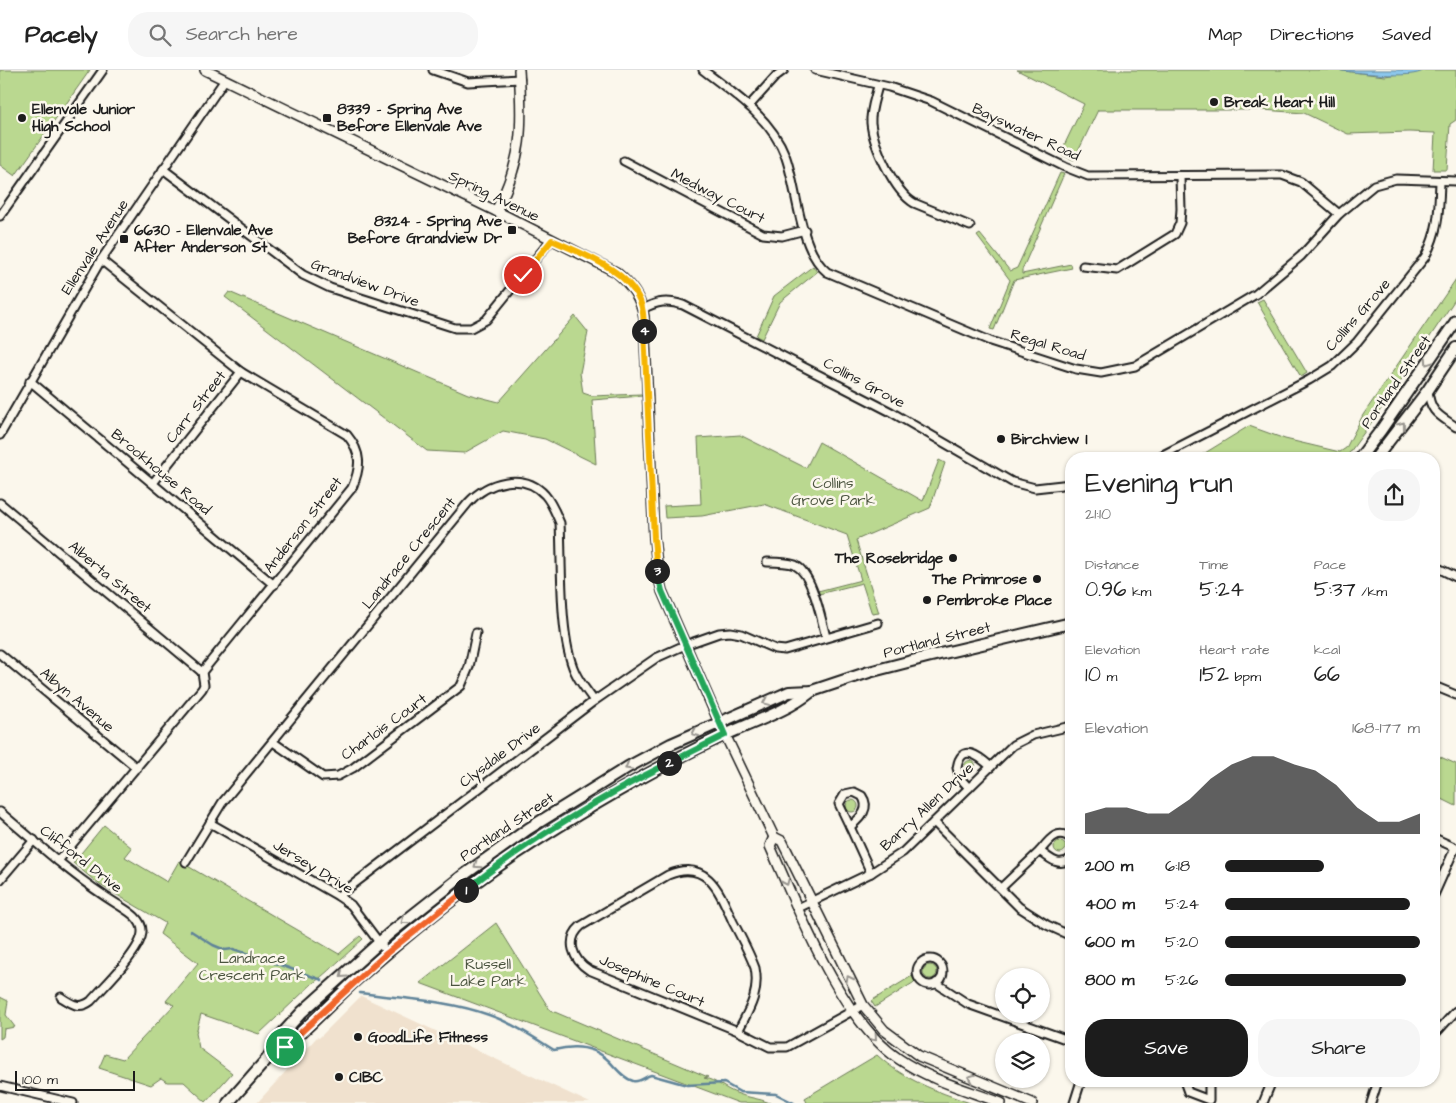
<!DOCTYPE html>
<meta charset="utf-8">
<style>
:root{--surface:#fff;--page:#f6f6f6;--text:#222;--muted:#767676;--line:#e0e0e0;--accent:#1c1c1c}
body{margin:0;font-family:"Architects Daughter",sans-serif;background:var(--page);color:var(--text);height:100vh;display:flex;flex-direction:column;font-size:19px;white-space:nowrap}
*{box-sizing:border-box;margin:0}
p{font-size:16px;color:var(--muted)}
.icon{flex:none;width:28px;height:28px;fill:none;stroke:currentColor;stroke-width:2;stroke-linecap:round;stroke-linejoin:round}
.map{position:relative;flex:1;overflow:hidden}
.panel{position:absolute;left:1065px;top:382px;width:375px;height:635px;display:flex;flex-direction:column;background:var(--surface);border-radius:20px;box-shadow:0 1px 4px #0004}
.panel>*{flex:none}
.buttons{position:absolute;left:995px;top:898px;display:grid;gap:10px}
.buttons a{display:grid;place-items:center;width:55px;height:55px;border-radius:50%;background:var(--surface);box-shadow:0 1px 4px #0004;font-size:25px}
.scale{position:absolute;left:15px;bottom:12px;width:120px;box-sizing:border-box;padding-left:5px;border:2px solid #1c1c1c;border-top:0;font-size:14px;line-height:18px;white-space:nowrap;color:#1c1c1c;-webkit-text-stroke:4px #fbf7ec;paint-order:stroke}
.pin{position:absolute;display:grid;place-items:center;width:42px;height:42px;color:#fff;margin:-21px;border:2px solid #fff;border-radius:50%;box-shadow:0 1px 5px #0007}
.km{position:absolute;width:25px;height:25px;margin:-12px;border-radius:50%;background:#222;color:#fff;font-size:14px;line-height:25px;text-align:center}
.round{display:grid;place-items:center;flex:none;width:52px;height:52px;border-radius:20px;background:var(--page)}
.head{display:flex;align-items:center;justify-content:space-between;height:85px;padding:0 20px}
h1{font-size:28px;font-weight:600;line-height:38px}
.figures{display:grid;grid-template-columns:repeat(3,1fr);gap:8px;height:85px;padding:5px 20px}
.figures div{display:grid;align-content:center}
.figures b{font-size:21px;font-weight:600}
.figures small{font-size:14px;font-weight:400}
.figures p{font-size:14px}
.chart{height:140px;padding:10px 20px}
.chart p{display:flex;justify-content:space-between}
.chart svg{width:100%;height:90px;margin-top:5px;fill:var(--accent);opacity:.7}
.action{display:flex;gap:10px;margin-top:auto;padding:10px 20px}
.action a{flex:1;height:58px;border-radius:20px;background:var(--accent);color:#fff;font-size:20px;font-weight:600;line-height:58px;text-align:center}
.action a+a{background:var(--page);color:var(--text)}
ul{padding:0 20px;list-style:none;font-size:16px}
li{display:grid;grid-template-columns:80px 60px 1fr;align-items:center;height:38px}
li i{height:12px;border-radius:6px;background:var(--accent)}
header{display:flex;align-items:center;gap:30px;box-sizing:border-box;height:70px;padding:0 25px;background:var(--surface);border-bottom:1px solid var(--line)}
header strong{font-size:24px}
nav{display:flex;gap:28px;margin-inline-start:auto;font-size:18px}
.search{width:350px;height:45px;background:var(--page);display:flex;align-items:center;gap:12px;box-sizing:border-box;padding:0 18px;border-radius:20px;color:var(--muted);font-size:19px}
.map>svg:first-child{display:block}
</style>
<header>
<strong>Pacely</strong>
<div class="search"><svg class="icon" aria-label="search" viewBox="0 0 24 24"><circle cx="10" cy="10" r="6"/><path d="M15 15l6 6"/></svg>Search here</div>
<nav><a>Map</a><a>Directions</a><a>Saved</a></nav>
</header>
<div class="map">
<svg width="1456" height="1033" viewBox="0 0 1456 1033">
<rect width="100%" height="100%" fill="#fbf7ec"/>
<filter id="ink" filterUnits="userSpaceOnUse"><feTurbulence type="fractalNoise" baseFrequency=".02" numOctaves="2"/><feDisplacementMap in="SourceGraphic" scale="10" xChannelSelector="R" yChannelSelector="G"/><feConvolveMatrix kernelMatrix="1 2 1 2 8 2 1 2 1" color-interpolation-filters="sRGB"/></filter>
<g filter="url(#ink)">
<path fill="#f0e1ce" d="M361 926 590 1033H257L317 967 319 968Z"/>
<g fill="#bad890" stroke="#6b7a56">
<path d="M0 0H90L15 106 0 95Z"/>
<path d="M1017 0H1336L1385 6 1424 0H1456V50L1450 54 1447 100H1433L1435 63 1409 62 1348 64 1304 43 1262 40H1098L1074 90 1060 84 1084 34Z"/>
<path d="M1060 103 1064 104 1022 200V204L1071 194 1072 198 1014 210 994 260 990 259 1010 210 977 166 980 164 1010 201 1017 198Z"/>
<path d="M813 196 817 202 780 232 762 269 756 266 774 226Z"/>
<path d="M1456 209V228L1391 325 1345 389H1226L1224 385 1214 389H1201L1200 386 1249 356 1285 369 1340 382 1346 378 1363 345Z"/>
<path d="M229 222 468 324 499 332 575 246 588 262 580 303 583 323 592 326 641 324 642 326 592 330 596 394 545 369 503 361 464 383 427 381 225 227Z"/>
<path d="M1263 229 1307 303 1301 307 1257 232Z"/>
<path d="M740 365 806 398 819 372 923 431 939 390 945 393 930 438 856 470 879 543 872 544 862 513 819 524 818 521 861 510 847 465 764 434 702 446 665 448 664 436 701 434 698 368Z"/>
<path d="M1434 684 1456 694V736L1434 725Z"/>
<circle cx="970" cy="696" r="5.5"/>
<circle cx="852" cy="736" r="6"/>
<path d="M104 755 132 778 125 787 167 812 179 791 339 884 360 866 363 869C354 877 318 911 313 913L259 964 201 944 196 963 199 978 232 1003 206 1032 184 1012H167L161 1008 151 1015 99 998 105 984 123 989 174 935 166 931 198 893 160 864 165 853 100 815 73 793Z"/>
<circle cx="1060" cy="777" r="6"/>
<path d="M496 853 550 940 708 1007 704 1008C716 1010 725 1019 736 1023 747 1028 759 1028 770 1033H739L420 913Z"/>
<circle cx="930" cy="902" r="7"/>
<path d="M912 906 916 911 875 937 871 931Z"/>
<path d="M0 927 8 931 6 945 15 957 4 959 3 967 0 969Z"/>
<path d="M877 985C904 1010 936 1021 970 1033H807L805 1028Z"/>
</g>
<path fill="#8cc7ec" stroke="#5f8399" d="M1336 0H1424C1413 10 1351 2 1336 0Z"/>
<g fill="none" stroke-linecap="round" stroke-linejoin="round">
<g stroke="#5f8399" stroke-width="2.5">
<path d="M191 861 213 875 225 880 233 879 258 887 322 910"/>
<path d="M360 923C403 929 448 930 489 945 512 953 533 967 554 980 573 975 593 975 609 991 616 998 623 1008 633 1011 640 1013 645 1006 651 1005L687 1015 724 1013 740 1022 776 1024 794 1033"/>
</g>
<g stroke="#1c1c1c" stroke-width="11">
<g id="minor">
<path d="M433 0 468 12 520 9"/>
<path d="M703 0C733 23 771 48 785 85 798 119 798 178 827 202L990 271 1076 299 1101 303 1135 296 1256 224 1301 186 1339 144 1374 115 1396 109 1456 111"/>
<path d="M815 0 889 17 931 31 1065 97 1088 106 1282 105 1301 112 1339 144"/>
<path d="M878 16C875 28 870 41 871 53 873 76 895 122 914 133L970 156"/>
<path d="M749 36 776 6 784 0"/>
<path d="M624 91 763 164 782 166 805 160"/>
<path d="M163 99 303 205 330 218 455 258H471L486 250 551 170"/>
<path d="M0 146 103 0"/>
<path d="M1083 196 1117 200 1175 164 1180 153 1181 139 1180 107"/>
<path d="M643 239C657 231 668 230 683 235L891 342 1012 412 1035 418 1071 414"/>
<path d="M30 311 274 515"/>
<path d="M1428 320C1430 343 1439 345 1456 357"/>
<path d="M0 365 101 190 224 11"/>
<path d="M1155 389 1309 310 1332 296 1357 272 1425 187C1439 160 1439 141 1440 111"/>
<path d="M153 413 241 302"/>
<path d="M0 433 202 602"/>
<path d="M767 492C776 492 787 492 795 495 813 504 821 549 826 567"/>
<path d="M1434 496 1456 507"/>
<path d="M0 584 137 698"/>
<path d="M1434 616 1456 625"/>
<path d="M273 672 323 707 338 706 353 698 461 616 469 597 476 563"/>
<path d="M969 718 960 708 957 698C961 672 979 686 991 697"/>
<path d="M854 722 862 726C871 739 860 748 850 757L839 734 845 724Z"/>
<path d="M0 742C38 774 75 808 117 834 126 840 142 848 142 861 143 879 104 916 91 931 79 940 72 934 61 927"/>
<path d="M934 752 1019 837 1047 855 1071 866"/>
<path d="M210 753 338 826 351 835 387 883"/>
<path d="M850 757 871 803"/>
<path d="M1434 768 1456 778"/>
<path d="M1071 769C1058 757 1049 770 1040 781 1050 789 1060 798 1071 788"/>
<path d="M58 791 202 619 204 615 202 602 352 418C361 397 362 383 347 365L241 302 101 190"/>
<path d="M186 792 222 733 468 433C487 412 523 401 545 425 552 433 556 444 560 453 562 493 559 568 575 602 580 613 588 622 594 631"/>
<path d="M0 810 34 770"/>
<path d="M1001 818 1040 781"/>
<path d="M1434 825 1455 778"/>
<path d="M338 826 594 631 656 588 685 575 719 563 730 562 741 564 775 579 785 580 878 553"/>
<path d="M798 838 871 803 903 782 1013 675 1033 665 1071 656"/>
<circle cx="930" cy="902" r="13"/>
<path d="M936 913 968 934 1071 971"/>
<path d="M738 961 589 900C573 890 565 870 581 856L668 805C708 788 720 823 733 852 741 867 749 882 755 898 760 923 749 940 738 961L770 977H787L863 935"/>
<path d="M1434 965 1456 941"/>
<path d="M1184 1011 1188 1022 1209 1030V1011"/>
<path d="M0 1016 73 1033"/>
<path d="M1074 1033 1081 1011"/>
<path d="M1263 1033 1272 1011"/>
<path d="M1371 1033 1378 1011"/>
</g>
</g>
<g stroke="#1c1c1c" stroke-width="12">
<g id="tertiary">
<path d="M205 0 504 145 616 202C630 214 641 227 644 247L654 468 658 504 662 521 719 652 774 767 782 771 863 935 884 960 919 986 1032 1033"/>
<path d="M496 141C523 89 523 57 519 0"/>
<path d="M774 767 770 776C799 841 840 950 899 989 930 1010 967 1020 1001 1033"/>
</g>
</g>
<g stroke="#1c1c1c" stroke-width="14">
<g id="secondary">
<path d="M1359 389 1381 360 1456 251"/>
<path d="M1375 389 1428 320 1456 278"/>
<path d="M270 987C302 966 328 935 357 909 413 859 473 811 537 770 597 732 660 695 725 665 755 651 786 642 812 621"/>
<path d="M228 1033 267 989 282 964 302 942 390 863 461 807 528 759 628 697 671 674 789 622 812 621 869 602 927 587 1071 553"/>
</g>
</g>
<use href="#minor" stroke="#fbf7ec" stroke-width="7"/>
<use href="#tertiary" stroke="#fbf7ec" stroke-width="9"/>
<use href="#secondary" stroke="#fbf7ec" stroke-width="10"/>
</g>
<defs><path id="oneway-chevron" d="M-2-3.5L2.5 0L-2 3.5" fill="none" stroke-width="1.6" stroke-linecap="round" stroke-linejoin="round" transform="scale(1.25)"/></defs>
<g stroke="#97948e">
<use href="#oneway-chevron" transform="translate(1428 292) rotate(124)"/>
<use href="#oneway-chevron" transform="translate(1402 355) rotate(-53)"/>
<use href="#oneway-chevron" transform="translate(766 632) rotate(156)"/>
<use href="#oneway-chevron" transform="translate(695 663) rotate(155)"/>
<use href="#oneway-chevron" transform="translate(628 697) rotate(150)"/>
<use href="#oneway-chevron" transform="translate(477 795) rotate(145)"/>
<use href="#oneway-chevron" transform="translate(786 812) rotate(66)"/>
<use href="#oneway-chevron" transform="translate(404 851) rotate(142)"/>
<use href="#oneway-chevron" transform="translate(343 905) rotate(138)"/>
<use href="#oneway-chevron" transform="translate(849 909) rotate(-117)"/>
<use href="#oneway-chevron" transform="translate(874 968) rotate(49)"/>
<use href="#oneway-chevron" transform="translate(971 1008) rotate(-158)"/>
</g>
</g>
<g fill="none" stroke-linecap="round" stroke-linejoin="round" filter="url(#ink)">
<g stroke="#fff" stroke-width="10">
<path id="split-1" d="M285 977 387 883 466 820"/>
</g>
<g stroke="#fff" stroke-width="10">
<path id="split-2" d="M466 820C524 773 603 726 669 693"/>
</g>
<g stroke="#fff" stroke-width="10">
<path id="split-3" d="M657 501 662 521 725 665 669 693"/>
</g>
<g stroke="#fff" stroke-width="10">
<path id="split-4" d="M644 261 654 468 657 501"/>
</g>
<g stroke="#fff" stroke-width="10">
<path id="split-5" d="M523 205 552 170C581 184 626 198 640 231 644 240 644 251 644 261"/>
</g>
<use href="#split-1" stroke="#f0652b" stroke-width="6"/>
<use href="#split-2" stroke="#22a559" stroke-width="6"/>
<use href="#split-3" stroke="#22a559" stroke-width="6"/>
<use href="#split-4" stroke="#f5b400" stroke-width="6"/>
<use href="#split-5" stroke="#f5b400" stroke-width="6"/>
</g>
<g fill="#1c1c1c" stroke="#fbf7ec" stroke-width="2">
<circle cx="1214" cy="32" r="5"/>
<circle cx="22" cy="48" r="5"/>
<rect x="322" y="43" width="10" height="10" rx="2.5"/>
<rect x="507" y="155" width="10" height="10" rx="2.5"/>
<rect x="119" y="164" width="10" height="10" rx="2.5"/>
<circle cx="1001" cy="369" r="5"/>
<circle cx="953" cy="488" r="5"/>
<circle cx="1037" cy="509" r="5"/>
<circle cx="927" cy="530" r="5"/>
<circle cx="358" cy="967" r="5"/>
<circle cx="339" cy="1007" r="5"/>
</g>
<g text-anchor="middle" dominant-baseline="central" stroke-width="5" stroke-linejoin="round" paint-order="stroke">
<g font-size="15" font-weight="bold" fill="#1c1c1c" stroke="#fbf7ec" text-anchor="start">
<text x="1224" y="32">Break Heart Hill</text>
<text x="32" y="39">Ellenvale Junior<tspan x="32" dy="17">High School</tspan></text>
<text x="337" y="39">8339 - Spring Ave<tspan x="337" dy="17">Before Ellenvale Ave</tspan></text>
<text x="502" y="151" text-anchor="end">8324 - Spring Ave<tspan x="502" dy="17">Before Grandview Dr</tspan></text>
<text x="134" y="160">6630 - Ellenvale Ave<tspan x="134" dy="17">After Anderson St</tspan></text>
<text x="1011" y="369">Birchview I</text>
<text x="943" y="488" text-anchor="end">The Rosebridge</text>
<text x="1027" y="509" text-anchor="end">The Primrose</text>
<text x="937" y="530">Pembroke Place</text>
<text x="368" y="967">GoodLife Fitness</text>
<text x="349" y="1007">CIBC</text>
</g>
<g font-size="15" fill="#1c1c1c" stroke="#fbf7ec">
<text transform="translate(1026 62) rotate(25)">Bayswater Road</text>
<text transform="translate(494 126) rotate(26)">Spring Avenue</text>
<text transform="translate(718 126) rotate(27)">Medway Court</text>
<text transform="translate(95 177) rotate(-57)">Ellenvale Avenue</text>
<text transform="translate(365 213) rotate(20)">Grandview Drive</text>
<text transform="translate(1358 245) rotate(-49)">Collins Grove</text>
<text transform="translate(1048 275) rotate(17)">Regal Road</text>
<text transform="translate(1396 312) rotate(-55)">Portland Street</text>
<text transform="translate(864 313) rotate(28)">Collins Grove</text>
<text transform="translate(196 337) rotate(-52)">Carr Street</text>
<text transform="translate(161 402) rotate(40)">Brookhouse Road</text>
<text transform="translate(303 455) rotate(-52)">Anderson Street</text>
<text transform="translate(409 483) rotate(-51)">Landrace Crescent</text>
<text transform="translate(110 507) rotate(40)">Alberta Street</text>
<text transform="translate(937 570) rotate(-14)">Portland Street</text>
<text transform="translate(77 630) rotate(40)">Albyn Avenue</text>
<text transform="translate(384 657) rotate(-36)">Charlois Court</text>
<text transform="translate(500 685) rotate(-37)">Clysdale Drive</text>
<text transform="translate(927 737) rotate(-43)">Barry Allen Drive</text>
<text transform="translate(507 757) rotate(-34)">Portland Street</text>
<text transform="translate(81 789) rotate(38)">Clifford Drive</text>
<text transform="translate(313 797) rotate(31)">Jersey Drive</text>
<text transform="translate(652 911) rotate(23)">Josephine Court</text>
</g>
<g font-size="15" fill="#4b543f" stroke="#fbf7ec">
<text x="833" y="413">Collins<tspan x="833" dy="17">Grove Park</tspan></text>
<text x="252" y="888">Landrace<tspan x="252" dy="17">Crescent Park</tspan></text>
<text x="488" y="894">Russell<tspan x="488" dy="17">Lake Park</tspan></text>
</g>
</g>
</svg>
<div class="buttons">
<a><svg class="icon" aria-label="locate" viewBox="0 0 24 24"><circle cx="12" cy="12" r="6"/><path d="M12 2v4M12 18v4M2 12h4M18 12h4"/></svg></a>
<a><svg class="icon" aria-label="layers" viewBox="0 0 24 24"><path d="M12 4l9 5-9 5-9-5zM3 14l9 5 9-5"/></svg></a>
</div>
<div class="scale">100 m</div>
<div class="pin" style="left:285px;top:977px;background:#1e9e55"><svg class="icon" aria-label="arrive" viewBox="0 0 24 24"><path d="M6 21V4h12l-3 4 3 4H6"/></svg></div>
<div class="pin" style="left:523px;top:205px;background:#d93025"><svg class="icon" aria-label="check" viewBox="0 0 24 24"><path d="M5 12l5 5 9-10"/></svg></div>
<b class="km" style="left:466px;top:820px">1</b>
<b class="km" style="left:669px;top:693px">2</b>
<b class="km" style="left:657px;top:501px">3</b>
<b class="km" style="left:644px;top:261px">4</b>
<section class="panel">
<div class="head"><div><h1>Evening run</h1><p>21:10</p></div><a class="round"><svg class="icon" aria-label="share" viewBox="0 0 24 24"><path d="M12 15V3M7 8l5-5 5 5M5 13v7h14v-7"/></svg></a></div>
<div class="figures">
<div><p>Distance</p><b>0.96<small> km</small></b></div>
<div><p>Time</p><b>5:24</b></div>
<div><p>Pace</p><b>5:37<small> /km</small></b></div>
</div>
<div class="figures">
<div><p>Elevation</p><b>10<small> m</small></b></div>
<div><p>Heart rate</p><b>152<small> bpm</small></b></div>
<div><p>kcal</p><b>66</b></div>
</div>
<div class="chart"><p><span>Elevation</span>168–177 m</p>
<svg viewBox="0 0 160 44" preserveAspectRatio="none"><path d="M0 44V34L10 31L20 31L30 34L40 34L50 27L60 17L70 10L80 6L90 6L100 10L110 13L120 20L130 31L140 38L150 38L160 34V44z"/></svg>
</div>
<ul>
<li><b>200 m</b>6:18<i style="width:51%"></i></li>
<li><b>400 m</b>5:24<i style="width:95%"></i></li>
<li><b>600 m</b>5:20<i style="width:100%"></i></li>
<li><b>800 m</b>5:26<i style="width:93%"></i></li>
</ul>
<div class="action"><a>Save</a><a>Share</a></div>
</section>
</div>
